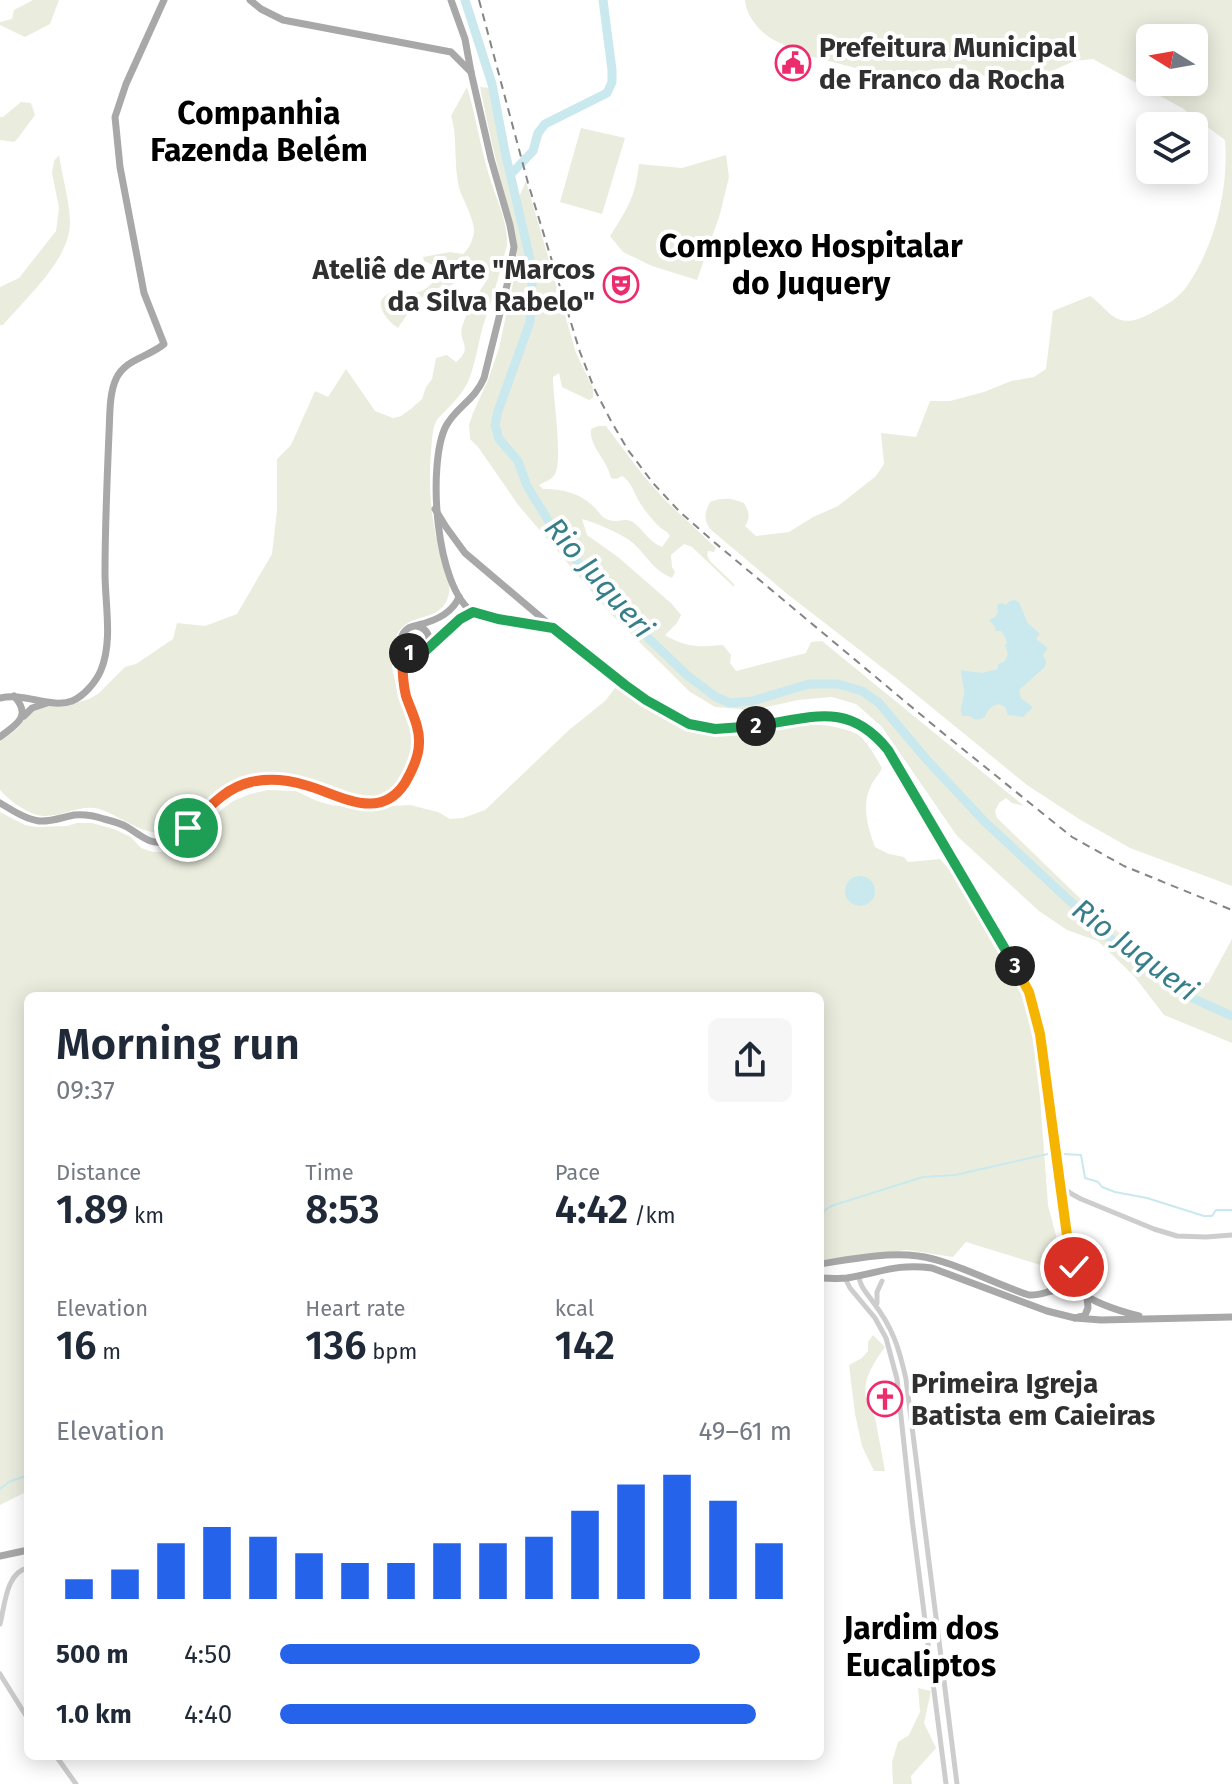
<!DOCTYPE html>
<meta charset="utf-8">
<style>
:root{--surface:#fff;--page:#f6f6f7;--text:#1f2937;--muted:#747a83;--accent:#2563eb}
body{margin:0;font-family:"Fira Sans",sans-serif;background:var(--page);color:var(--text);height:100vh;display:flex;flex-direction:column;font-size:30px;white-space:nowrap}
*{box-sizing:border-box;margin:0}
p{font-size:26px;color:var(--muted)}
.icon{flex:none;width:44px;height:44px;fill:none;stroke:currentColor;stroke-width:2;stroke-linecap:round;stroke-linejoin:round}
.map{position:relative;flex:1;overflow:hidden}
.side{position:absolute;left:24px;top:992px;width:800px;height:768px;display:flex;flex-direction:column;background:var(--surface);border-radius:12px;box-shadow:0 4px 20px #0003}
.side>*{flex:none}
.needle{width:52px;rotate:281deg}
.fabs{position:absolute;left:1136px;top:24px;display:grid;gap:16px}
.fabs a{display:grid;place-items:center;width:72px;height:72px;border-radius:12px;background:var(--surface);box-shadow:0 4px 20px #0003;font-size:40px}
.pin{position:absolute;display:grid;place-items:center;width:68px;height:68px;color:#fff;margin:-34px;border:4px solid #fff;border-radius:50%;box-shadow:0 2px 8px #0007}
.km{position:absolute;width:40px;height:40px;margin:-20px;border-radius:50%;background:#222;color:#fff;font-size:22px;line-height:40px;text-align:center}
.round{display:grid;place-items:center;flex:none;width:84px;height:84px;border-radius:12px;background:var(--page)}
.overview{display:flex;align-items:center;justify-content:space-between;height:136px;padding:0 32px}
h1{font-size:44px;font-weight:600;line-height:60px}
.metrics{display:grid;grid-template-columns:repeat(3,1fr);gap:12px;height:136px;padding:8px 32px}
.metrics div{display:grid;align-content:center}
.metrics b{font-size:40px;font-weight:600}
.metrics small{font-size:22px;font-weight:400}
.metrics p{font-size:22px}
.chart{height:224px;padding:16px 32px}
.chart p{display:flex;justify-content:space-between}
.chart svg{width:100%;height:144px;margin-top:8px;stroke:var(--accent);stroke-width:6}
ul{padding:0 32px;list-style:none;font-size:26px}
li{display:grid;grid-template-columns:128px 96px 1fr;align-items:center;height:60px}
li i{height:20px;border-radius:10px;background:var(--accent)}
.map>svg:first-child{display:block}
</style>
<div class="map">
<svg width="1232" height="1784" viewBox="0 0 1232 1784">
<rect width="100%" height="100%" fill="#fff"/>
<g fill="#eaedde" fill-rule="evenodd">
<path d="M33 0H59L50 24 25 37 0 25V22L12 19 14 10Z"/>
<path d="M745 0H1232V886L1130 848 1079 819 1027 785 897 679 786 593 710 529C703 518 705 513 710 502 723 497 731 498 744 503 749 512 751 517 745 526L756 536 789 532 813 517 838 506 876 476 884 464 881 433 916 437 930 401H950L984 392 1011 381 1034 377 1046 369 1053 311 1090 296C1100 302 1107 314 1118 319 1131 324 1142 318 1153 312 1165 306 1180 297 1187 286 1215 245 1229 189 1225 140L1182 108 1093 59 1074 61 1015 88 1001 86 974 70 948 68 933 69 902 80 809 56C800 49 790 48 780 43 764 37 746 18 745 0ZM1150 38H1194V82H1150Z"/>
<path d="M467 87C476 116 480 146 489 175 495 196 506 217 507 239 508 247 504 255 502 263 497 285 490 305 483 326 478 344 476 361 469 379 465 390 456 400 448 408 445 412 438 417 436 422 432 429 432 443 431 451 428 488 431 524 442 559 446 572 453 586 447 600 436 625 403 609 394 643 381 688 432 733 405 777 382 814 342 789 311 781 292 776 271 773 251 776 228 780 208 798 191 814 184 821 178 829 167 832 144 837 121 816 99 809 78 803 56 822 34 814 21 809 9 800 0 790V742L18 728 30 712 49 705 71 704 89 699 98 694 125 667 136 664 173 639 177 623 205 626 237 614 272 554 277 510V459L291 445 315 391 328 397 346 369 375 411 393 418 401 416 412 408 422 399 426 387 432 379 436 358 447 355 456 362C474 348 458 342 462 327 467 310 478 294 487 280L465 267 458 274 456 282 448 287 443 284 432 295 429 293C414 301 408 314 398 328 387 321 370 301 390 293 403 287 416 301 432 283L431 271 433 265 424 261 423 257 450 252 463 254C469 249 473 240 474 232 475 222 464 201 460 191 453 166 458 137 451 116Z"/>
<path d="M480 87 491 88 503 153 515 198 519 197 526 181 576 353 593 388V398L589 400 562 387 559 373 553 377C553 398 563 458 555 474 552 480 544 482 539 485L543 489C563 489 581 493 595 508 600 513 602 518 609 520 618 523 625 517 633 522 644 530 649 542 662 547L670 536 667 532C659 529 645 511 640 503 634 494 632 482 622 476L616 479 611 478C607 459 589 447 591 429L598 426H606L642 474 665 500 716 548 714 552 708 551 707 555 710 561 734 584V587L692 547 684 544 671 555 672 567 675 572 672 578C654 571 647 556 634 544 625 535 594 522 582 519L587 535 618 557 672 604 681 615 677 623 665 635C674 641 686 645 697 646 705 647 715 645 723 645L731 655 730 663 736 671 806 653 811 642 822 641 1024 806 1012 803 1006 798 999 803 995 811 997 818 1088 906 1146 956 1190 980 1208 983 1232 939V1043L1164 1015 1134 976 1098 941 1067 930 1039 911 957 836 882 727 856 704 832 697 798 700 753 710 715 707 690 692 611 614 519 506 478 447 470 439 469 425 473 413 488 380 499 348 516 269 517 245 491 140Z"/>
<path d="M21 102 31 103 35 115 18 138 14 142 0 140V117H3Z"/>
<path d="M581 128 625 138 602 214 560 202Z"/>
<path d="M59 155C62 176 70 202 70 223 70 259 26 298 3 325H0V287L19 278 56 231 59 208 52 173 54 161Z"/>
<path d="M726 155 729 177 720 214 697 280 652 266 623 252 610 236C628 208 635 197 639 164L682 168Z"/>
<path d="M615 688C646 705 679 731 716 733 758 736 797 717 839 728 847 730 856 732 861 737 870 746 876 758 882 768 879 775 873 780 871 786 861 805 868 828 875 847L889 854 904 857 908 862 940 859 951 871 1012 971 1025 1001 1033 1039 1040 1097 1048 1205 1056 1236V1263L1050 1268 966 1242 953 1257 907 1250 820 1260V996H28V1491L0 1505V812L25 825 37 827 67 826 77 823H92L114 829 131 837 141 848 153 852 178 851 207 826 220 811 233 801 250 794 268 790 296 791 317 801 331 805 356 808 410 805 438 812 450 819 463 818 485 810 569 730 605 701Z"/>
<path d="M873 1335 885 1347C868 1371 856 1390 875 1417L885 1471H874L862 1446 855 1414 849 1365 862 1358 868 1351V1342Z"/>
<path d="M918 1688 931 1691 924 1723 936 1748 911 1776 912 1784H893L892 1762 898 1742 909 1735 920 1712Z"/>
</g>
<g fill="#c9e9ee">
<path d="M1015 600 1019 602 1027 622 1040 634 1036 639 1048 648 1043 655 1046 661 1045 667 1019 690 1021 698 1033 707 1023 717 1008 715 1005 707 999 704C991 706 988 709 985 717 979 720 975 721 970 716H962C958 707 965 701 964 690 963 683 961 677 961 670L982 673 998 669V664L1004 662 1008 654 1005 645 1007 643 1005 637 1001 631H996L995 627 989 620 995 617 998 612 997 605 1001 603 1006 605 1009 601Z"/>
<circle cx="860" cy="891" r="15"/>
</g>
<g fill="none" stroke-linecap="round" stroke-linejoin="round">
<g stroke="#c9e9ee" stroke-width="2">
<path d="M1063 1154 1081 1155 1085 1178 1098 1182 1102 1187 1115 1192 1147 1198 1204 1216H1212L1216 1210H1232"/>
<path d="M820 1214 831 1206 923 1177 955 1175 1048 1154"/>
<path d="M0 1489 9 1482 28 1475"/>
</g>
<g stroke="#c9e9ee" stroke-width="9">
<path d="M465 0 492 84 505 152 530 259 532 285 530 322 498 411 495 425 499 439 518 461 527 486 564 546 621 612 688 676 716 697 730 703 752 701 809 684H838L862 691 879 703 927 760 985 822 1114 942 1148 970 1192 998 1232 1016"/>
<path d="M511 174 533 151 538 133 545 124 607 93 612 82V70L603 0"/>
</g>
<g stroke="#cdcdcd" stroke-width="5">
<path d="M1061 1185 1070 1193 1081 1199 1154 1229 1177 1236 1206 1237 1232 1235"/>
<path d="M859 1275C859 1286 867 1293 873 1302 893 1328 899 1348 906 1379L957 1784"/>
<path d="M845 1278 850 1288 875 1318 886 1338 897 1379 912 1519 946 1784"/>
<path d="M877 1303V1292L882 1281"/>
<path d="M0 1624C5 1605 6 1572 28 1568"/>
<path d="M0 1674 28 1719"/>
<path d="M56 1756 76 1784"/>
</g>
<g stroke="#a8a8a8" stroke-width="7">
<path d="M250 0 261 9 283 20 451 52 471 72"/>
<path d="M451 0 465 39 471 72 491 159 510 225 514 247 507 285 484 378C475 400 456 407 446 426 427 463 435 589 474 613 484 618 499 618 510 620 524 622 539 625 553 628"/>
<path d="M435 509 446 527 465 553 602 669 646 700 677 718 689 724 715 729 756 726 827 716C856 717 870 728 888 750L1020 975 1035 1008 1040 1034 1068 1243 1076 1270 1087 1296 1088 1308 1085 1315 1075 1318"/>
<path d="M416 626C428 628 433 639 426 650 410 662 392 644 406 630 410 626 412 627 418 625 435 621 452 614 459 597"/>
<path d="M429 646 460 619 473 612"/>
<path d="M0 698C24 692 51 709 72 701 84 696 96 682 101 670 113 641 105 604 105 573 105 526 107 480 109 433 110 416 109 394 116 379 125 359 149 357 164 344L144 293 120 167 115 117 126 84 164 0"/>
<path d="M24 716 32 708 47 703"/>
<path d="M0 737C15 725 33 717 14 696"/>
<path d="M0 803C12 810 25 819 39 821 51 822 63 817 74 815 84 814 95 816 104 819 112 821 120 823 127 827 139 834 150 846 165 841 187 833 200 814 217 800 233 785 257 778 279 779 318 782 371 827 403 787 430 751 416 732 406 695 402 679 402 664 403 647"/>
<path d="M820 1264C852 1259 886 1252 918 1256 954 1261 994 1284 1029 1295 1042 1296 1054 1288 1067 1289 1080 1291 1090 1299 1102 1304 1114 1309 1127 1313 1139 1316"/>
<path d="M820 1278C829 1278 838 1279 847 1278 879 1273 897 1263 932 1268L1047 1311 1075 1318 1101 1320 1232 1317"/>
<path d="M1049 1291 1061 1279 1067 1245"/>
<path d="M0 1556 28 1550"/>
</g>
<path stroke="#858585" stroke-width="2" stroke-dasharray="8 6" stroke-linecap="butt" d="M479 0 528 183 580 352 594 388 611 421 628 450 653 483 680 512 714 542 938 729 1072 837 1124 866 1232 910"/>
</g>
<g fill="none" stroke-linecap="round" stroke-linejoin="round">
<g stroke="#fff" stroke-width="16">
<path id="split-1" d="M188 828C207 810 224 788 251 782 269 778 288 780 305 785 339 794 379 823 405 783 412 771 419 757 419 743 420 727 411 711 406 696 402 680 402 664 403 647L409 653"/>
</g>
<g stroke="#fff" stroke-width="16">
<path id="split-2" d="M409 653 415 655 423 653 460 619 473 612 498 619 553 628 625 685 646 700 689 724 715 729 756 726"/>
</g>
<g stroke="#fff" stroke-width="16">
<path id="split-3" d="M756 726C811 718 848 700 888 750L1015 966"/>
</g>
<g stroke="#fff" stroke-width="16">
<path id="split-4" d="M1015 966 1029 992 1040 1034 1068 1243 1074 1267"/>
</g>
<use href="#split-1" stroke="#f0652b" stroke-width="10"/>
<use href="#split-2" stroke="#22a559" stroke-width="10"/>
<use href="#split-3" stroke="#22a559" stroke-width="10"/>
<use href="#split-4" stroke="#f5b400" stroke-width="10"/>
</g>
<defs>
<g id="civic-ring" transform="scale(1.8)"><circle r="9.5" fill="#fff" stroke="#ed2c6d" stroke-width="1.5"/><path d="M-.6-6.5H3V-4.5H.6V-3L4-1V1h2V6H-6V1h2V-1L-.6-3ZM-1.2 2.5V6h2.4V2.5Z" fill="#ed2c6d"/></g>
<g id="theatre-ring" transform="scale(1.8)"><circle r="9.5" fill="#fff" stroke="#ed2c6d" stroke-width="1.5"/><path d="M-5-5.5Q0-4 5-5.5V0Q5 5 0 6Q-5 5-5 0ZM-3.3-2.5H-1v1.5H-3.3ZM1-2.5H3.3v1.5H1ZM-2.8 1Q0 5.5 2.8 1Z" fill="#ed2c6d"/></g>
<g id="church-ring" transform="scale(1.8)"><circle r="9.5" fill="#fff" stroke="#ed2c6d" stroke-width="1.5"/><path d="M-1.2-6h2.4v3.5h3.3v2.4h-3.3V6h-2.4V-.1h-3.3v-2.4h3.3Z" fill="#ed2c6d"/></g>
</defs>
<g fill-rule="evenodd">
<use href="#civic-ring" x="793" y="63"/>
<use href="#theatre-ring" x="621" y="285"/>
<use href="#church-ring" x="885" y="1399"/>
</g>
<g text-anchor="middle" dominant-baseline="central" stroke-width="8" stroke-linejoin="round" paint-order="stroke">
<g font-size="28" font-weight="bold" fill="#303030" stroke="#fff" text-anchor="start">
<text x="819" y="47">Prefeitura Municipal<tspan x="819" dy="32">de Franco da Rocha</tspan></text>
<text x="595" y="269" text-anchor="end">Ateliê de Arte "Marcos<tspan x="595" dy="32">da Silva Rabelo"</tspan></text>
<text x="911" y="1383">Primeira Igreja<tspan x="911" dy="32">Batista em Caieiras</tspan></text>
</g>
<g font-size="30" font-style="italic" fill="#367f89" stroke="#fff">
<text transform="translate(599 578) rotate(49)">Rio Juqueri</text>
<text transform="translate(1135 950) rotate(37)">Rio Juqueri</text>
</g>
<g font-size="32" font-weight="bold" fill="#000" stroke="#fff">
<text x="259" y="113">Companhia<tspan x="259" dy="37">Fazenda Belém</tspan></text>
<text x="811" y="246">Complexo Hospitalar<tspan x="811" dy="37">do Juquery</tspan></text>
<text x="921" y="1628">Jardim dos<tspan x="921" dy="37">Eucaliptos</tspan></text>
</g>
</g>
</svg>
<div class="fabs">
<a><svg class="needle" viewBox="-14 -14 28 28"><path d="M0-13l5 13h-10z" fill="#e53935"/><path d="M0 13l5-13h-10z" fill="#747a83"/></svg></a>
<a><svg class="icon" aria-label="layers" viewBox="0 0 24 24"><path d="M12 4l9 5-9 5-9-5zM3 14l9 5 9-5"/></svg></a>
</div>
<div class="pin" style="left:188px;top:828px;background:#1e9e55"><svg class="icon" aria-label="arrive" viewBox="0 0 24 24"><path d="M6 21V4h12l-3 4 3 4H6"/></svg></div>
<div class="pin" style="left:1074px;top:1267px;background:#d93025"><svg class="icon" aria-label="check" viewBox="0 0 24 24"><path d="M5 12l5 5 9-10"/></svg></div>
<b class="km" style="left:409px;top:653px">1</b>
<b class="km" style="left:756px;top:726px">2</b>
<b class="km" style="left:1015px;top:966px">3</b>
<section class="side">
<div class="overview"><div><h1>Morning run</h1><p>09:37</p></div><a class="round"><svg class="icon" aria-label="share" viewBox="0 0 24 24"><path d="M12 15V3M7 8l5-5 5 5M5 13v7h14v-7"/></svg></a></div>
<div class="metrics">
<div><p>Distance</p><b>1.89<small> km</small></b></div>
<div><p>Time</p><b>8:53</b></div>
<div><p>Pace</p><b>4:42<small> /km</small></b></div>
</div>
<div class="metrics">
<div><p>Elevation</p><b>16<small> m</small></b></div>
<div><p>Heart rate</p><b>136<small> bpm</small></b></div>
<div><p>kcal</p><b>142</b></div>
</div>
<div class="chart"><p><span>Elevation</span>49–61 m</p>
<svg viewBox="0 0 160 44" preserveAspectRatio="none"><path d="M5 44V38M15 44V35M25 44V27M35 44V22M45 44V25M55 44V30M65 44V33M75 44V33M85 44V27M95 44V27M105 44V25M115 44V17M125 44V9M135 44V6M145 44V14M155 44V27"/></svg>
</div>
<ul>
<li><b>500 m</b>4:50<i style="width:82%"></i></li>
<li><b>1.0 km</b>4:40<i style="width:93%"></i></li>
</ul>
</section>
</div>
